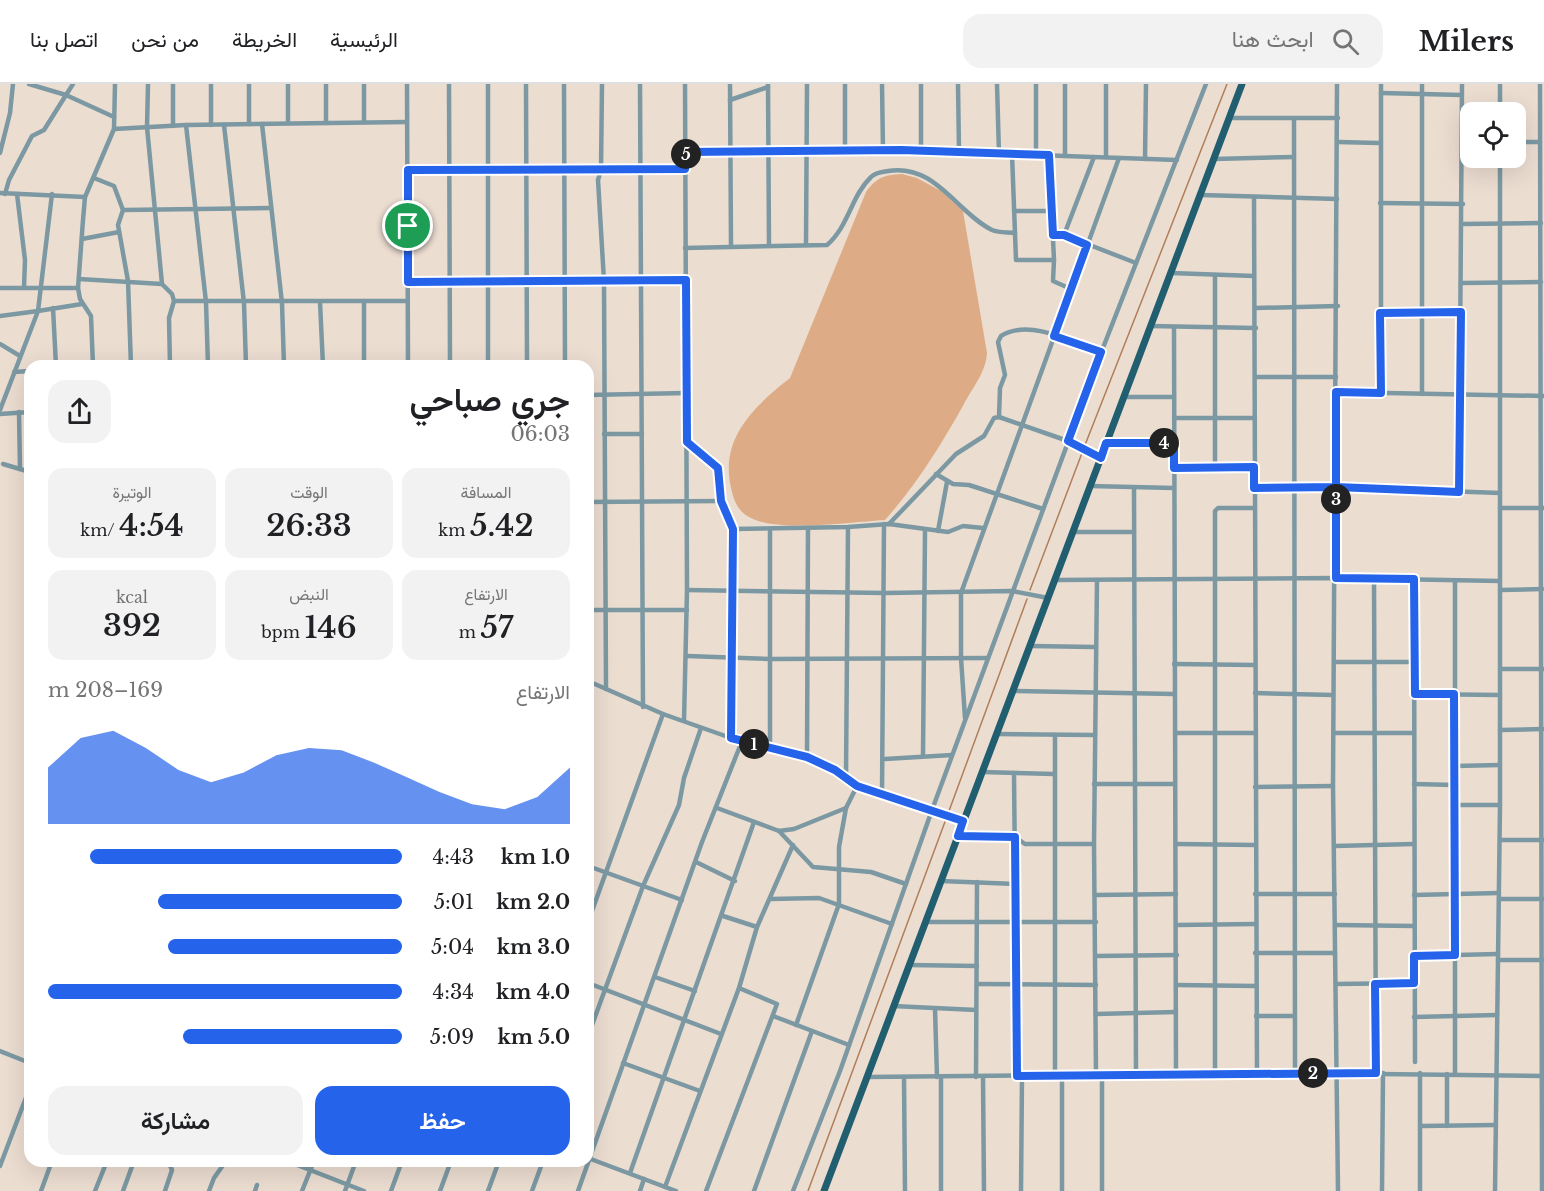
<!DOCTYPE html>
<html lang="ar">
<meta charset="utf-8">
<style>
:root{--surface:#fff;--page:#f2f2f2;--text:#202124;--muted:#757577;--line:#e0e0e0;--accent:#2563eb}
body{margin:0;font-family:"Libre Baskerville",Vazirmatn,serif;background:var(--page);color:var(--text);direction:rtl;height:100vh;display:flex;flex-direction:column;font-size:22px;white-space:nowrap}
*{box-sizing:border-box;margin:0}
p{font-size:20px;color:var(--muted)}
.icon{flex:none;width:33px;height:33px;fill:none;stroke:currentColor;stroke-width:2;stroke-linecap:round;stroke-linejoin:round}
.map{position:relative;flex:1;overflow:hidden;direction:ltr}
.panel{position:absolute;left:24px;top:276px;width:570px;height:807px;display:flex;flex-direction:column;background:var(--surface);border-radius:18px;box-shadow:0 6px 24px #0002;direction:rtl}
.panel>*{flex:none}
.buttons{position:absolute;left:1460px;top:18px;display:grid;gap:12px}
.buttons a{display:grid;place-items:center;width:66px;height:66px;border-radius:12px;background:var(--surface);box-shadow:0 6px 24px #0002;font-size:30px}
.pin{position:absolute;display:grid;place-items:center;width:51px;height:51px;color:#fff;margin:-26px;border:3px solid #fff;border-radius:50%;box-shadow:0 2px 6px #0007}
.km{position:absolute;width:30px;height:30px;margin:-15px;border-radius:50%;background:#222;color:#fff;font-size:16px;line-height:30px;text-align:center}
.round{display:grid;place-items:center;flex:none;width:63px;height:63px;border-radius:18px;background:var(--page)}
.overview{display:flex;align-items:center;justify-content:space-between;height:102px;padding:0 24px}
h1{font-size:33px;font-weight:600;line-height:45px}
.metrics{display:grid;grid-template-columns:repeat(3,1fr);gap:9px;height:102px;padding:6px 24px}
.metrics div{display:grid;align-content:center;border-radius:15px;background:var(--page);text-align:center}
.metrics b{font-size:30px;font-weight:600}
.metrics small{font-size:16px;font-weight:400}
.metrics p{font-size:16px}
.chart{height:168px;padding:12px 24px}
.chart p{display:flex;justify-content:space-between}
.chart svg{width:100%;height:108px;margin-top:6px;fill:var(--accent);opacity:.7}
.button{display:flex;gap:12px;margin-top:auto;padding:12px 24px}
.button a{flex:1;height:69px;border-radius:18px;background:var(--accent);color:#fff;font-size:24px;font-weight:600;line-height:69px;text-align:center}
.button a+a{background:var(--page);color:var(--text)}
ul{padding:0 24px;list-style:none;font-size:20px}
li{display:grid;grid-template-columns:96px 72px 1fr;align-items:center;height:45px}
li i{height:15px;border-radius:8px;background:var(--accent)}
header{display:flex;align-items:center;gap:36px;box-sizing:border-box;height:84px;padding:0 30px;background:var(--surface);border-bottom:2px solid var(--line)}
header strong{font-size:28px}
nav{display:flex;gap:33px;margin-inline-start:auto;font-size:21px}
.search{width:420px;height:54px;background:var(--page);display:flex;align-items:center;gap:15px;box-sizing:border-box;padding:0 21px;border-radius:18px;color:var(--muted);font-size:22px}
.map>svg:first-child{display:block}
</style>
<header>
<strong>Milers</strong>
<div class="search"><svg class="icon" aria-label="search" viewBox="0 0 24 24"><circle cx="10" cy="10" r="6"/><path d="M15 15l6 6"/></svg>ابحث هنا</div>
<nav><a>الرئيسية</a><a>الخريطة</a><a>من نحن</a><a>اتصل بنا</a></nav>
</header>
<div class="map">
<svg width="1544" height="1107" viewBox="0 0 1544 1107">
<rect width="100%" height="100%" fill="#ecddd1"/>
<path fill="#ddac87" d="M902 90 917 94 941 107 963 127 987 269C986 288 973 303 964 320 941 361 917 400 885 436 852 438 783 448 753 435 740 430 735 420 732 408 718 356 752 324 790 294L866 108C877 93 884 91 902 90Z"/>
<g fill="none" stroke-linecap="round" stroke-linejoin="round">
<g stroke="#b07f5a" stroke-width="1.5">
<path d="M1085 361 1227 0"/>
<path d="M1030 506 1082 369"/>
<path d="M949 727 1027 515"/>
<path d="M808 1107 946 735"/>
</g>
<g stroke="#7c99a3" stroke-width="4.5">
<path d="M73 0 66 11 114 33"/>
<path d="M148 0 147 43 162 200 172 210 174 217 169 234 170 282"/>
<path d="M211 0V41"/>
<path d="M249 0V40"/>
<path d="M288 0V39"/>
<path d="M326 0V39"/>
<path d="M364 0V38"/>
<path d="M407 0 408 282"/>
<path d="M449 0 450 282"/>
<path d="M526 0 527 282"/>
<path d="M564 0 565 282"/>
<path d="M602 0 601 86 598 96 604 197 606 605"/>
<path d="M640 0 643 623"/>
<path d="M730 0 731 161"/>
<path d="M768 0 769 161"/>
<path d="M882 0 883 67"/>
<path d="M921 0V67"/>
<path d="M958 0 959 68"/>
<path d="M997 0 999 70"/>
<path d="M1036 0V71"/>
<path d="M1106 0V73"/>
<path d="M1337 0 1333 702 1338 1107"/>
<path d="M1381 0V309"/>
<path d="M1540 0 1542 1107"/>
<path d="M1381 9 1462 11"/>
<path d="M730 16 768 3"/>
<path d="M1500 28V0"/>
<path d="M1230 34H1338"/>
<path d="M1294 35 1295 989"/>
<path d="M262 40 282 219 284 282"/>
<path d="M186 41 206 218 208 282"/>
<path d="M224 41 244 219 246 282"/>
<path d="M173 42V0"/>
<path d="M114 45 186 41 407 38"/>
<path d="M1338 58 1379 59"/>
<path d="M1515 58H1540"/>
<path d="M845 67V0"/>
<path d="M686 68 901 66 1177 76"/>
<path d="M0 69 10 29 13 0"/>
<path d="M1012 70 1016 176H1054"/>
<path d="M1049 71 1054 176 1053 197 1071 205"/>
<path d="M1065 72V0"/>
<path d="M1145 75 1146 0"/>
<path d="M1214 75 1294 73"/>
<path d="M408 86 685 85"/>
<path d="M94 94 114 102 123 126 118 141 128 197 131 282"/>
<path d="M0 109 85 113"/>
<path d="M5 110 9 96 32 52 44 46 66 11 29 0"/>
<path d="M17 110 25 176 24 204"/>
<path d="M1201 111 1337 115"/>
<path d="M1254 114 1257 989"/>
<path d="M1380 119 1463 120"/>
<path d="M123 126 271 124"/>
<path d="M1014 127H1052"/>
<path d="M1462 140 1541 139"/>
<path d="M1053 151H1064L1136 179"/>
<path d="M1064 151 1094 73"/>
<path d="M82 155 119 148"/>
<path d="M806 161 807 0"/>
<path d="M685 164 827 161C849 142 851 112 871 93 876 88 882 88 888 87 935 79 956 128 992 146 999 149 1008 148 1015 149"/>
<path d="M1171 189 1254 192"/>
<path d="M79 195 162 200"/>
<path d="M408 198 686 196"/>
<path d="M1461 199 1541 198"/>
<path d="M0 204H78"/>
<path d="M174 217H408"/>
<path d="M364 217V282"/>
<path d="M320 218 323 282"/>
<path d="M53 224 56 282"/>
<path d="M1256 224 1338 222"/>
<path d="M1380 229 1461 228"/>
<path d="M0 232 38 227 52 110"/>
<path d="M1150 242 1256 244"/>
<path d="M1174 243 1176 991"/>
<path d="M0 260 20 272"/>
<path d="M93 282 91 232 80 215 78 204 83 136 85 113 114 45 115 0"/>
<path d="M488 282V0"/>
<path d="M14 288 30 287"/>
<path d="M1255 293H1336"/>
<path d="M1336 308 1544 312"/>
<path d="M1422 310V0"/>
<path d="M588 311 686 309"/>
<path d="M1124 313H1174"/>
<path d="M0 326 38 227 82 220"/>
<path d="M19 328 20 384"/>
<path d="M0 330 30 328"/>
<path d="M999 333 1068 357 1101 374"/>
<path d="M1174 334H1255"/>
<path d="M604 350H642"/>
<path d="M687 358 718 384 721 417 733 445 731 654"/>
<path d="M1106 359H1174"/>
<path d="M3 380 30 388"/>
<path d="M1215 383V191"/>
<path d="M1174 384 1254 383"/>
<path d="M936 390 953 400 969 401 1043 425"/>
<path d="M1090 402 1174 404"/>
<path d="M1134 404 1136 992"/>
<path d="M1254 404 1336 403 1500 409"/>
<path d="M1459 408 1462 0"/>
<path d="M588 418 721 417"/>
<path d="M1500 424H1544"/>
<path d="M889 440 956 370 984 352 994 334 999 333 1000 304 1005 291 998 258 1001 252C1030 234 1072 258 1101 269"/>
<path d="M733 445 848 443 889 440 948 448 963 442 983 444"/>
<path d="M938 447 947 398"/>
<path d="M1073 448H1134"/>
<path d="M1374 495 1376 989"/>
<path d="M1414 495 1415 978"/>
<path d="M1055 496 1336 494 1500 497"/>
<path d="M1455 497V990"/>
<path d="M687 506 885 509 1012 507 1048 514"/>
<path d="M1500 506 1542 505"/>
<path d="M588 526H687"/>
<path d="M1030 562 1095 563"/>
<path d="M687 572 770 575 988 574"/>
<path d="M1334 578H1415"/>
<path d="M1174 580 1255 581"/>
<path d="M1500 585H1544"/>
<path d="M588 597 663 630 731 654 807 673 835 686 857 702 964 737"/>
<path d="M1012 607 1174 610"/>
<path d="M1255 609 1333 611"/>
<path d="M1415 610 1500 611"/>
<path d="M965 634 961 574V509L1119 74"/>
<path d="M684 637 687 506 685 0"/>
<path d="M1500 646 1543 645"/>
<path d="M1175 649H1255"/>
<path d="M1334 649H1414"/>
<path d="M996 650 1095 651"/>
<path d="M1055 651V992"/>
<path d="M770 663V445"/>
<path d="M923 672 925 447"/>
<path d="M807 673 808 444"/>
<path d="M885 675 952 671"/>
<path d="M1455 682 1500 681"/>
<path d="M982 688 1054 690"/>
<path d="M1014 689 1017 992"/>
<path d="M846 693 848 443"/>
<path d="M1094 700H1175"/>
<path d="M1414 700 1455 701"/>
<path d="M1255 703 1333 702"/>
<path d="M882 711 884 440"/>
<path d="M1455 721H1500"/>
<path d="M717 724 779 747 794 745 846 724 857 702"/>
<path d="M779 747 813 783 871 788 906 800"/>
<path d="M958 751 1015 753 1025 760H1094"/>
<path d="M1500 756H1544"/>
<path d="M1176 760 1255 761"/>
<path d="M1335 762 1414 760"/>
<path d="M696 778 735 797"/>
<path d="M588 782 682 816"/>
<path d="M941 797 1016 800"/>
<path d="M1255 810H1335"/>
<path d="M1096 811 1176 810"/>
<path d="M1414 811 1499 809"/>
<path d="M771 815 819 814 892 840"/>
<path d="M1499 815H1544"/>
<path d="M723 832 757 843"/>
<path d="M588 838 663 630"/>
<path d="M925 838H1096"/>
<path d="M1177 841 1256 840"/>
<path d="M1336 841 1414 842"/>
<path d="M1255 869H1335"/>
<path d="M1096 872 1177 871"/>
<path d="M1414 872 1498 870"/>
<path d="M1498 876H1544"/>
<path d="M909 881 977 882"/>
<path d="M655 893 695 907"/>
<path d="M588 899 721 950"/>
<path d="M977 900 1096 901"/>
<path d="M1336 900 1414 899"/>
<path d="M1176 901 1256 902"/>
<path d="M893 922 976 926"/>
<path d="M935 925 937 993"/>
<path d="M1096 930 1176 928"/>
<path d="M773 932 849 961"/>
<path d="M1256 932H1295"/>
<path d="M1414 933 1497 931"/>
<path d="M796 941 839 820V763L846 724"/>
<path d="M588 952 643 802 679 721 684 694 701 644"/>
<path d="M0 967 30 979"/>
<path d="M623 979 700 1007"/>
<path d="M1420 989V1107"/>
<path d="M1215 990V427L1218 424H1254"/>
<path d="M1096 992 1094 760 1097 496"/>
<path d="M866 993 1295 989 1544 992"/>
<path d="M904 993 905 1107"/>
<path d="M941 993V1107"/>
<path d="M976 993 977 798"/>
<path d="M983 993 984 1107"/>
<path d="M1421 1042 1496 1041"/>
<path d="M1447 1042V990"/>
<path d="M588 1074 676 1107"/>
<path d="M287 1077 364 1107"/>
<path d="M0 1082 30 1003"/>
<path d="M630 1089 754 738"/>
<path d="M665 1103 739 904 757 843 793 761"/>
<path d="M41 1107 52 1077"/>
<path d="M95 1107 107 1077"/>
<path d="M123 1107 134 1077"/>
<path d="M165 1107 172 1086 168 1077"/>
<path d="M209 1107 214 1094 226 1077"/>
<path d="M255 1107 257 1101"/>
<path d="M302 1107 314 1077"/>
<path d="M345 1107 356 1077"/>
<path d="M391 1107 402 1077"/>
<path d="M440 1107 451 1077"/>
<path d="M488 1107 499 1077"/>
<path d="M532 1107 543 1077"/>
<path d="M578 1107 702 758 742 657"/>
<path d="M640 1107 644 1095"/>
<path d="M706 1107 777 920 739 904"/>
<path d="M754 1107 812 947"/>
<path d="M793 1107 840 987 932 726 1101 269 1206 0"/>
<path d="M1021 1107 1022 992"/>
<path d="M1062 1107V991"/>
<path d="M1102 1107V992"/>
<path d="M1382 1107 1383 989"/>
<path d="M1495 1107 1500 721V74"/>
</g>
<path stroke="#215e70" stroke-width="7" d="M824 1107 1242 0"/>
</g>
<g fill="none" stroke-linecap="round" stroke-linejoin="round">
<g stroke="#fff" stroke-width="12">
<path id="route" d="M408 142V198L686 196 687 358 718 384 721 417 733 445 731 654 807 673 835 686 857 702 963 737 958 752 1015 753 1017 992 1376 989 1375 900 1414 899V872L1455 871 1454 610H1415L1414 495 1336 494V308L1381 309 1380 229 1461 228 1459 408 1336 403 1254 404V383L1174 384V359H1106L1101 374 1068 357 1101 268 1054 252 1087 161 1064 151H1053L1049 71 901 66 686 68 685 85 408 86V142"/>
</g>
<use href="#route" stroke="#2563eb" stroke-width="8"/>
</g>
</svg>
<div class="buttons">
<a><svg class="icon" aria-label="locate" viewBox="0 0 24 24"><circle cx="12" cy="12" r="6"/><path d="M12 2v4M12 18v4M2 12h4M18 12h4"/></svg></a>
</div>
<div class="pin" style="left:408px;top:142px;background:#1e9e55"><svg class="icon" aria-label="arrive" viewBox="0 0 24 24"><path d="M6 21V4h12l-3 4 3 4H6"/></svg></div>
<b class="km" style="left:754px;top:660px">1</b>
<b class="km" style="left:1313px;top:989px">2</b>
<b class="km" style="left:1336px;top:415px">3</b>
<b class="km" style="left:1164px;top:359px">4</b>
<b class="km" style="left:686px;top:70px">5</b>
<section class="panel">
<div class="overview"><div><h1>جري صباحي</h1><p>06:03</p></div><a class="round"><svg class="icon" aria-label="share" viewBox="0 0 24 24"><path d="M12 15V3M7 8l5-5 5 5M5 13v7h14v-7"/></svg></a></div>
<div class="metrics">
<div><p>المسافة</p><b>5.42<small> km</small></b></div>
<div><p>الوقت</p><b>26:33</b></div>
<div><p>الوتيرة</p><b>4:54<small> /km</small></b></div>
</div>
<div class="metrics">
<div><p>الارتفاع</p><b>57<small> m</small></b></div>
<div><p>النبض</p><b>146<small> bpm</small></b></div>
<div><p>kcal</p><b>392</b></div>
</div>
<div class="chart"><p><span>الارتفاع</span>169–208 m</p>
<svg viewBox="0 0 160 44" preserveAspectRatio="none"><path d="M0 44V21L10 9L20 6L30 13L40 22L50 27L60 23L70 16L80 13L90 14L100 19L110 25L120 31L130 36L140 38L150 33L160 21V44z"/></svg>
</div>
<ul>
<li><b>1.0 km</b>4:43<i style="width:88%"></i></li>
<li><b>2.0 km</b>5:01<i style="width:69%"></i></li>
<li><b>3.0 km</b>5:04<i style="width:66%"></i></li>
<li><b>4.0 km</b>4:34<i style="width:100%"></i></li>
<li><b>5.0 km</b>5:09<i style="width:62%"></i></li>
</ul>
<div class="button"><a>حفظ</a><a>مشاركة</a></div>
</section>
</div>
